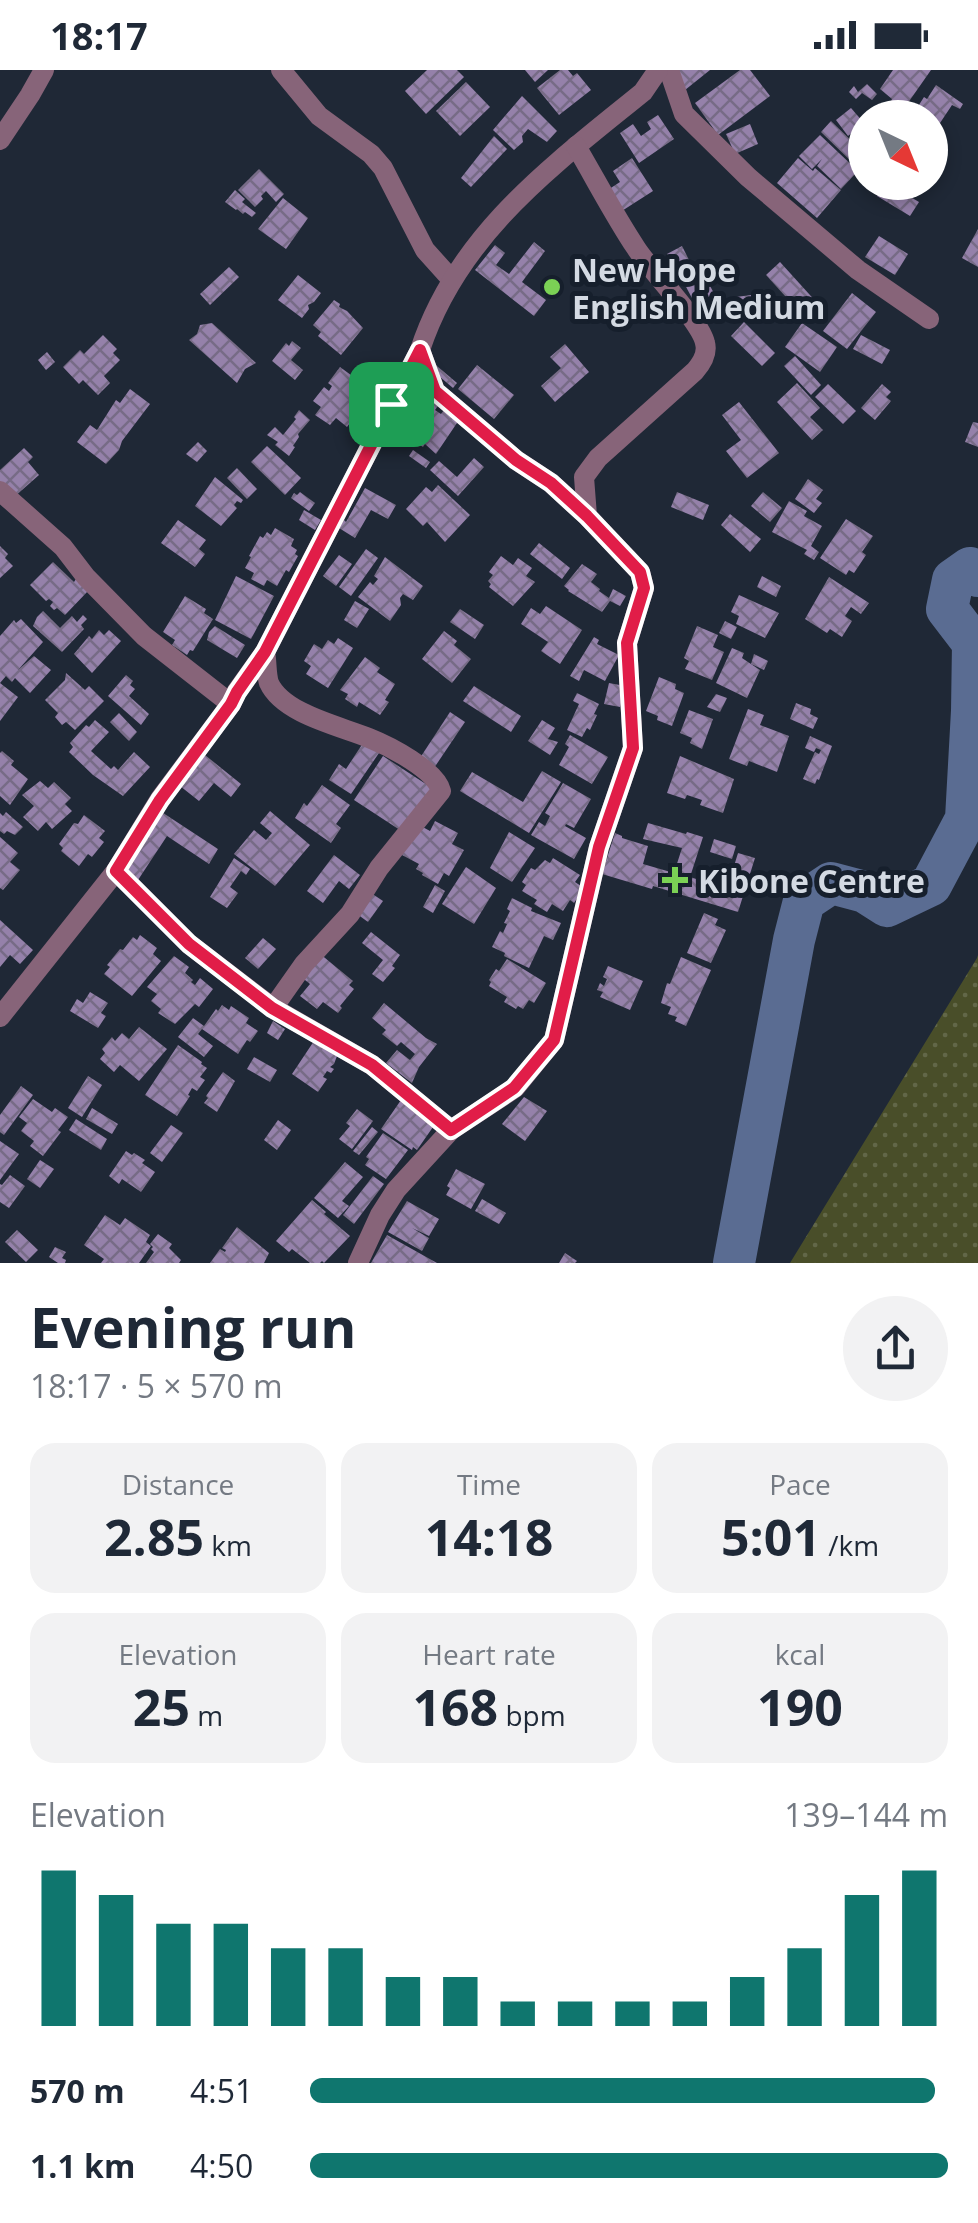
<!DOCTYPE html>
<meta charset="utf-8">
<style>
:root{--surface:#fff;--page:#f2f2f3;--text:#1f2937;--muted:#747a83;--accent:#0f766e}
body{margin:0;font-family:"Open Sans",sans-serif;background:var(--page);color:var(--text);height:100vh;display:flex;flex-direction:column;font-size:38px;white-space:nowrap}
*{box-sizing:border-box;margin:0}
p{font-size:32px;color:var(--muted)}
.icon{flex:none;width:55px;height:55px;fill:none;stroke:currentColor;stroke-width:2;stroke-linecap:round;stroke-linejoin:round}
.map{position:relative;height:1193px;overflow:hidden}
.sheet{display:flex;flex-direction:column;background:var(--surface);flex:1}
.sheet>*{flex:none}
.needle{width:65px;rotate:137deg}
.buttons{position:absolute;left:848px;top:30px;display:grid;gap:20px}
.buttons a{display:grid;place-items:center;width:100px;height:100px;border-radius:50%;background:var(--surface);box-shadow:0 5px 15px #0003;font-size:50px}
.pin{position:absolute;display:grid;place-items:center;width:85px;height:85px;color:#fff;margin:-42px;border-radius:20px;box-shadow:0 5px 15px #0006}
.round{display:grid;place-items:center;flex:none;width:105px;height:105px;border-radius:52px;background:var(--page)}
.summary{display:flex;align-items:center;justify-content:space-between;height:170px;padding:0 30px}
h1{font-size:55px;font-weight:700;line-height:75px}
.figures{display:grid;grid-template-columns:repeat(3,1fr);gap:15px;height:170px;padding:10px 30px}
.figures div{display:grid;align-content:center;border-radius:25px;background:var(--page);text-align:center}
.figures b{font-size:50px;font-weight:700}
.figures small{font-size:28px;font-weight:400}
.figures p{font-size:28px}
.chart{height:280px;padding:20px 30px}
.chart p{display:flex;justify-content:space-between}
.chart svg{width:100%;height:180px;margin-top:10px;stroke:var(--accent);stroke-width:6}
ul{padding:0 30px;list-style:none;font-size:32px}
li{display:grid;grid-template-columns:160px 120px 1fr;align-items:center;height:75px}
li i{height:25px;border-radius:12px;background:var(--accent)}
.status{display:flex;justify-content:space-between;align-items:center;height:70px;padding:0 50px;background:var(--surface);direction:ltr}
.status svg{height:28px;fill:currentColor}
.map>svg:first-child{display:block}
</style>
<div class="status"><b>18:17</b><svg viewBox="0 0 49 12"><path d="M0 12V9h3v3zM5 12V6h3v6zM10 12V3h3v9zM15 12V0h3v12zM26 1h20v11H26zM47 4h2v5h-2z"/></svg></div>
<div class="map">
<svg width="978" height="1193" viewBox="0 0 978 1193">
<defs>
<pattern id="grass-dots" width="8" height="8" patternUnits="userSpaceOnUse" patternTransform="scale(2.5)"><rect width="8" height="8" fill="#494e29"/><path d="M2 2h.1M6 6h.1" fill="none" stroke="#626748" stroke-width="1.8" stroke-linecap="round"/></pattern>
<pattern id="building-cross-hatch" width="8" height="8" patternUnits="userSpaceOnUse" patternTransform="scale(2.5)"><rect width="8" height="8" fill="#9581aa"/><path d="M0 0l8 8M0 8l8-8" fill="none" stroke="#776b86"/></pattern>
</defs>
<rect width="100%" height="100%" fill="#1f2836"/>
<path fill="url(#grass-dots)" d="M978 885V1193H790L977 888Z"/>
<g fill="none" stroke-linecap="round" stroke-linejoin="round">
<path stroke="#5a6c92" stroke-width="42" d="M734 1193 794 870 804 831 831 813 865 822 887 836 931 815 966 749 972 641 973 573 947 539 953 510 970 498 978 506"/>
</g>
<g fill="url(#building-cross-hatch)">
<path d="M427 0H457L464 7 426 44 405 21Z"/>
<path d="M525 0H548L535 12Z"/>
<path d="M560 0H568L573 6 577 3 591 20 559 45 537 18Z"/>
<path d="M660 0H710L680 24Z"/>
<path d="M740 0H750L770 26 718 65 695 33Z"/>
<path d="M893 0H931L903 40 891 31 892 29 880 19Z"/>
<path d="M466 12 490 37 460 66 436 41Z"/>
<path d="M867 14 877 24 872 30 862 23 856 29 849 22 854 16 858 22Z"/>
<path d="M936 15 963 34 960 39 952 35 940 53 917 38 924 27 927 29Z"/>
<path d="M522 26 557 61 547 72 528 59 522 66 523 72 514 80 493 60Z"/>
<path d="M851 38 864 53 848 66 836 50Z"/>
<path d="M658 45 674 69 639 93 620 63 633 54 641 66 651 59 647 52Z"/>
<path d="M831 51 865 84V90L857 97 821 62Z"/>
<path d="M750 54 758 74 735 84 726 64Z"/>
<path d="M820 65 858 101 841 119 817 96 822 89 812 99 799 86Z"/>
<path d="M494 66 507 79 471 117 461 108Z"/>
<path d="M632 88 653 121 614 146 600 125 620 112 613 101Z"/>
<path d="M798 88 813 101 815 98 841 120 817 148 777 113Z"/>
<path d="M259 99 284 124 276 132 266 121 261 126 263 129 255 137 238 120Z"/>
<path d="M885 112 919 132 910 146 877 126Z"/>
<path d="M235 120 245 129 242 132 256 143 252 147 245 142 243 144 237 139 236 140 225 132Z"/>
<path d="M283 128 308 148 286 179 258 159Z"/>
<path d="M978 159V197L962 188Z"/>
<path d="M879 166 908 184 895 205 865 187Z"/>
<path d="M534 172 545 181 522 212 546 230 534 246 475 200 495 175 505 183 496 195 509 204Z"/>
<path d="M682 176 695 202 681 210 667 184Z"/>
<path d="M780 192 819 235 805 248 766 205Z"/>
<path d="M229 197 239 207 210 235 200 224Z"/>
<path d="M702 201 724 242 705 253 683 211Z"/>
<path d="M298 205 321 223 314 232 308 235 309 239 302 248 278 230Z"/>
<path d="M773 222 776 243 739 251 736 227Z"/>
<path d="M852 223 876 242 847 279 823 261Z"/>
<path d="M334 230 340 234 339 237 347 241 363 258 341 285 318 266 321 262 313 255Z"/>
<path d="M744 252 775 283 762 296 731 266Z"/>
<path d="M212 253 256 293 245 299 237 313 189 270 197 264 200 255Z"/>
<path d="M802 253 837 277 820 302 785 277Z"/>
<path d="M103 265 117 279 113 283 120 290 104 306 110 313 98 325 83 310 79 314 63 297 80 280 84 284Z"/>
<path d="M861 265 890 280 882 294 853 279Z"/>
<path d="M292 271 301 278 291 290 303 300 295 310 272 291 286 273 289 276Z"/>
<path d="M565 274 589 302 555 332 541 316 561 298 550 287Z"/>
<path d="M47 282 55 292 46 300 38 290Z"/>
<path d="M424 285 457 313 453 318 440 307Z"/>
<path d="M795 286 821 315 811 325 784 296Z"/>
<path d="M477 295 514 325 494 349 458 319Z"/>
<path d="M340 297 370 319 364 327 367 330 347 357 336 348 330 355 315 345 321 337 313 331 324 317 329 321 332 316 328 313Z"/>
<path d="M797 313 820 338 810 347 823 360 812 370 777 332Z"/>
<path d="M828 314 856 341 843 354 815 327Z"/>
<path d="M882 314 891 322 886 327 891 331 875 350 861 338Z"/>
<path d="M130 319 150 334 122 371 119 380 106 394 77 372 90 355 97 360 116 330 120 333Z"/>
<path d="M426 328 438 336 435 340 441 344 444 340 459 350 436 384 425 374 423 377 401 362 408 351 401 347 408 338 409 339 413 332 420 337Z"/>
<path d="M739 332 779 383 747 408 726 381 741 370 722 345Z"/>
<path d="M299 340 310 350 298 364 299 367 293 376 295 377 289 386 275 375 278 372 267 365 275 357 283 365 296 349 294 347Z"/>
<path d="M973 352 978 353V377L965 372Z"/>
<path d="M198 372 207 381 197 392 186 384Z"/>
<path d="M267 376 301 408 285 425 251 392Z"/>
<path d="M24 378 33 387 28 392 39 405 13 428 0 414V400Z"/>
<path d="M413 380 430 392 426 398 409 386Z"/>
<path d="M474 388 484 397 458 426 430 400 439 391 457 407Z"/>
<path d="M237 398 257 419 247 429 227 408Z"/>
<path d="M215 407 243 430 241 433 237 431 234 435 237 438 221 456 195 436Z"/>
<path d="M808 409 823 420 816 429 822 433 814 443 795 429Z"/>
<path d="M438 415 470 445 445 472 427 452 423 456 406 439 426 417 432 422Z"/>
<path d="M365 418 396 435 388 449 371 440 355 468 339 458 344 450 346 452Z"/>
<path d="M300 422 315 433 309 441 291 428 294 423 297 425Z"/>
<path d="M677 422 709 435 703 450 671 437Z"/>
<path d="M763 422 782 438 770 452 751 436Z"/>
<path d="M789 431 807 441 804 446 822 456 811 476 819 482 814 490 804 484 807 480 772 462Z"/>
<path d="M304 440 321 450 315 460 299 450Z"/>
<path d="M730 444 761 469 750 482 721 455Z"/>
<path d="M846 449 873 466 862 482 866 485 854 503 849 500 846 505 820 488Z"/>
<path d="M178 450 206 470 199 479 205 484 195 497 161 473Z"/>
<path d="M275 458 294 469 291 476 297 480 295 484 298 486 289 502 286 500 277 516 267 510 264 516 251 509 254 503 245 498 251 487 249 486 260 466 263 468 267 462 271 465Z"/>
<path d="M539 473 570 498 562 509 530 484Z"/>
<path d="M0 476 8 484 5 488 13 496 0 508Z"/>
<path d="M366 479 378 488 351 526 339 517Z"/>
<path d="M339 485 352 494 336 516 323 506Z"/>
<path d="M501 486 513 495 518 488 532 498 526 506 535 512 513 536 489 517 491 514 488 511 493 505 489 502Z"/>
<path d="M385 487 423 516 413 530 403 524 400 528 401 535 390 551 358 527 370 512 373 515 378 509 374 506Z"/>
<path d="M53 492 74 512 76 509 88 521 65 545 57 538 54 540 50 536 53 532 49 529 46 531 30 515Z"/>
<path d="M582 494 597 504 591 512 600 519 599 521 609 528 613 519 626 526 620 536 610 531 602 542 568 521 569 520 564 516Z"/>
<path d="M236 506 274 526 251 569 215 550Z"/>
<path d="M762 506 781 516 776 527 757 517Z"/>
<path d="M829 507 869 533 861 544 851 537 845 546 852 551 842 567 830 559 827 563 805 549Z"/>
<path d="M739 525 779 543 765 568 736 554 739 546 731 542Z"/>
<path d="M185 526 206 539 204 543 213 549 193 581 190 580 187 585 172 575 175 570 163 562Z"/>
<path d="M355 531 369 539 357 558 344 550Z"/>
<path d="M546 536 582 560 560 594 541 581 548 572 521 554 531 538 540 544Z"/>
<path d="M460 539 484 555 475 569 450 552Z"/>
<path d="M43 541 60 558 72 546 77 552 83 545 87 549 81 555 84 559 62 582 33 556 37 547Z"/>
<path d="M21 549 43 572 18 600 34 586 51 600 30 623 15 608 12 612 6 606 0 613V566L14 550 16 553Z"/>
<path d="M725 551 737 557 731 569 719 563Z"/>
<path d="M215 556 245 575 237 588 207 570 209 562Z"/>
<path d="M697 556 718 565 713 577 724 582 712 610 685 599 689 591 684 588Z"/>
<path d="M99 560 104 565 109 560 121 571 92 603 74 584 89 566 92 569Z"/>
<path d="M444 561 457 571 454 575 471 589 452 613 422 589Z"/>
<path d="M594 567 599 570 597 574 619 585 605 611 584 600 579 611 570 606Z"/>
<path d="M338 568 353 578 328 618 306 604 311 596 304 591 314 574 322 579 328 570 334 574Z"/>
<path d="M732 578 744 583 742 588 760 600 747 628 716 613Z"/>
<path d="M754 584 768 591 764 600 751 594Z"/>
<path d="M365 587 380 598 377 602 395 614 385 630 389 632 380 645 359 632 357 637 345 629 348 624 340 620Z"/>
<path d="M66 603 85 620 89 616 104 631 75 660 66 652 62 655 55 647 58 643 45 630 65 610Z"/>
<path d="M126 605 133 611 130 615 135 619 129 626 149 644 141 655 108 626Z"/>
<path d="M659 607 676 614 675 619 684 623 672 656 657 650 658 646 646 641Z"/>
<path d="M0 613 18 627 0 651Z"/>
<path d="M609 613 625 616 620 637 604 634Z"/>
<path d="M474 616 521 646 511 662 463 631Z"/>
<path d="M577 623 599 634 594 644 597 645 590 660 587 658 582 667 567 660 579 634 573 631Z"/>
<path d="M716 624 727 628 720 642 707 637Z"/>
<path d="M796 633 811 639 810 644 818 648 813 659 790 649Z"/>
<path d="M748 639 764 645 760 655 789 666 777 702 749 691 747 696 729 689Z"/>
<path d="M689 640 713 649 702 679 690 673 692 668 680 663Z"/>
<path d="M450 642 465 652 432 701 418 691Z"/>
<path d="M119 643 137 662 129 671 110 652Z"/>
<path d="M95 650 109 662 91 681 111 699 114 696 118 700 134 682 150 697 123 726 93 705 69 682 73 677 70 673 86 655 89 657Z"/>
<path d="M542 650 555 658 548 669 558 672 550 685 528 671Z"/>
<path d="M570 665 608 687 592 714 559 695 569 677 565 674Z"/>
<path d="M810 666 832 676 819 710 817 709 815 714 803 709 815 682 819 684 821 680 816 678 814 682 805 678Z"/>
<path d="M363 673 379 683 351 724 329 710 339 694 346 699Z"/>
<path d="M2 681 14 691 11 695 28 709 10 735 0 726V683Z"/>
<path d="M205 685 241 714 231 727 214 713 199 731 180 716Z"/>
<path d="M383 686 435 720 406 764 354 730Z"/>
<path d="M680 686 734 709 723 743 700 735 702 730 687 725 685 729 667 723Z"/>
<path d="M542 701 561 712 529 763 460 721 472 702 523 732Z"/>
<path d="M40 711 48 718 54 712 71 728 65 734 72 741 52 759 46 752 38 761 23 747 34 736 22 725Z"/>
<path d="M563 713 591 729 574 758 566 754 565 756 586 768 574 789 531 765 539 752 545 756 550 746 545 743Z"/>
<path d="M322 715 350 735 336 754 341 758 331 773 295 748 304 733 307 736Z"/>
<path d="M154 737 218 779 209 794 167 766 138 810 120 797Z"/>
<path d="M270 741 310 775 275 816 234 784 254 760 266 770 272 763 260 753Z"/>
<path d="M6 742 23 757 15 765 7 761 4 764 0 761V743L3 746Z"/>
<path d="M84 745 105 761 99 768 104 772 92 787 88 784 79 796 61 781 63 778 59 774 74 753 78 754Z"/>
<path d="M435 751 458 763 452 774 464 780 449 806 444 803 438 814 422 805 423 803 416 799 419 794 402 785 419 755 430 761Z"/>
<path d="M648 753 686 764 687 762 703 767 690 807 727 819 738 783 755 788 738 842 653 816 652 819 602 804 615 763 622 766V768L648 776 643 794 674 803 682 778 643 769Z"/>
<path d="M509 762 535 778 512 812 490 798Z"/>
<path d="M0 767 18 783 10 792 20 800 3 820 0 818Z"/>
<path d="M714 769 736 776 732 789 710 782Z"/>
<path d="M334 785 360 805 349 819 339 811 323 833 307 821Z"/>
<path d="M234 788 250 799 246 805 241 801 230 817 238 823 227 838 210 827Z"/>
<path d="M553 788 580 805 575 812 584 818 574 833 570 830 563 841 552 834 547 842 534 834 537 830 522 821 526 815 522 812 531 798 535 800 545 790 550 793Z"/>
<path d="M466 797 496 818 474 854 442 834Z"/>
<path d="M435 815 445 821 433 843 423 837Z"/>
<path d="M371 823 383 831 368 852 357 844Z"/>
<path d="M512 828 532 838 531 841 561 853 553 870 544 866 529 898 504 886 505 883 492 877 500 861 503 863 507 854 504 853 510 841 507 839Z"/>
<path d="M704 843 718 849 715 855 726 860 711 893 687 883Z"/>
<path d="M0 850 33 880 20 894 10 885 0 897Z"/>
<path d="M371 862 400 885 392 896 395 898 383 912 372 904 383 890 362 873Z"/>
<path d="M140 865 157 878 153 884 161 891 132 926 104 904 110 897 107 895 120 879 123 880 133 867 137 870Z"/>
<path d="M263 868 276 879 258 899 245 888Z"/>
<path d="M319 883 353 911 349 915 354 919 340 936 342 938 338 943 323 932 317 939 300 926 310 914 300 906Z"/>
<path d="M174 886 189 897 185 903 193 910 191 912 195 915 200 908 213 919 199 937 195 934 175 954 158 943 161 939 151 931 157 924 147 917Z"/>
<path d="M681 887 711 900 686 956 675 951 677 947 668 944 671 937 661 933 667 913 670 914Z"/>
<path d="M507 889 546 913 534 933 529 930 523 939 518 936 516 939 504 932 507 927 489 916 491 912 489 910 496 899 499 901Z"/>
<path d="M608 896 643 911 630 940 600 927 603 922 597 920 600 913 604 916 607 909 603 907Z"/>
<path d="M90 922 108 933 101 943 106 946 98 958 70 941 77 929 83 933Z"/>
<path d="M384 933 426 968 437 974 419 997 412 1013 386 993 397 980 410 990 415 984 401 972 397 976 382 964 386 960 372 948Z"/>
<path d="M222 935 229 940 231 936 249 948 246 953 258 961 250 972 247 970 238 984 202 959 198 964 213 976 204 987 178 967 193 948 204 956 216 939 218 941Z"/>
<path d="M273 951 285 959 278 970 267 963Z"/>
<path d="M139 957 167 979 139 1011 120 995 114 1002 100 989 105 983 102 979 112 967 115 971 122 963 129 969Z"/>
<path d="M314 971 337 986 334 994 330 997 334 999 331 1003 327 1001 323 1007 327 1009 318 1022 292 1004Z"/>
<path d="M178 975 202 992 201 994 207 998 200 1007 205 1010 197 1021 192 1018 188 1025 190 1026 177 1046 145 1025Z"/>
<path d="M254 987 277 1000 270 1012 247 999Z"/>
<path d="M223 1002 235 1011 217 1042 204 1033 208 1028 206 1026Z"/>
<path d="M88 1006 102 1015 82 1047 68 1038Z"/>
<path d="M21 1016 33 1025 4 1065 0 1062V1045Z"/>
<path d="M524 1027 547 1041 525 1071 502 1054Z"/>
<path d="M33 1029 52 1042 55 1038 68 1047 58 1060 61 1062 43 1086 30 1076 34 1071 21 1061 27 1053 19 1047Z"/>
<path d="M401 1030 433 1057 417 1080 413 1077 412 1080 381 1059Z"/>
<path d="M92 1038 118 1054 112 1064 86 1049Z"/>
<path d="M357 1039 373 1051 352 1079 339 1069 350 1056 346 1053Z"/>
<path d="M76 1049 107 1069 101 1080 69 1060Z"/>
<path d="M278 1050 291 1060 277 1080 264 1070Z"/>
<path d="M171 1055 183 1063 162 1092 150 1083Z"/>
<path d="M372 1057 378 1062 359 1085 353 1081Z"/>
<path d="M383 1063 408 1080 386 1109 365 1095 369 1089 366 1087Z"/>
<path d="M0 1071 19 1084 0 1110Z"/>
<path d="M126 1081 132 1085 134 1083 145 1090 142 1093 155 1102 141 1122 122 1109 119 1114 109 1106Z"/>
<path d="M40 1090 54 1099 40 1118 27 1109Z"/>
<path d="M345 1092 363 1107 342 1131 349 1136 338 1148 314 1128Z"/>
<path d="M456 1099 485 1114 471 1139 446 1125 450 1118 447 1116Z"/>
<path d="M10 1105 25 1116 9 1138 0 1132V1114L2 1115Z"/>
<path d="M373 1106 384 1114 354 1154 343 1145Z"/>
<path d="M482 1129 506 1143 499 1154 475 1141Z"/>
<path d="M312 1130 326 1142 324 1144 350 1166 324 1193 322 1191 320 1193H310L292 1179 289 1182 276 1171Z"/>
<path d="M407 1131 439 1149 429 1166 412 1158 429 1168 422 1181 388 1162Z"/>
<path d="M105 1145 120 1155 125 1148 150 1165 146 1172 151 1176 139 1193H101L104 1189 84 1175Z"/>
<path d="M237 1157 269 1183 264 1193H210L220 1179 225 1182 226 1180 222 1178Z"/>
<path d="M17 1160 38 1180 26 1192 5 1172Z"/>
<path d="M158 1164 172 1174 169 1178 181 1190 179 1193H146L154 1182 151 1179 153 1177 150 1174Z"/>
<path d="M387 1165 437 1193H371Z"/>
<path d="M55 1177 66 1182 62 1188 66 1190 65 1193H58L49 1187Z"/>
<path d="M565 1183 577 1191 575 1193H559Z"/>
</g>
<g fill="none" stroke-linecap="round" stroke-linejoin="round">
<g stroke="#876479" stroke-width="20">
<path d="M281 0 319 46 371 84 383 98 425 180 452 210"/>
<path d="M669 0 684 44 748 107 858 200 929 249"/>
<path d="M0 70 30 25 44 0"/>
<path d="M420 280 435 321 516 390 551 413 587 446"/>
<path d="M0 421 63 477 86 507 144 566 231 634"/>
<path d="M265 582C267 591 266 604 269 613 283 644 340 656 369 668 389 676 436 700 441 721L379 798 350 844 304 894 273 938"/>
<path d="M116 801 189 874 273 938 372 995 451 1060"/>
<path d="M0 947 116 801 160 729 231 634 237 621 265 582 420 280C458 164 552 96 643 22L658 0"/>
<path d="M358 1193 380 1145 396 1120 451 1060 515 1018 554 970 599 777 633 678 627 573 644 518 640 502 587 446 584 407 598 388 695 301C702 293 708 284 705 273 701 252 650 200 636 178 614 145 596 110 576 76"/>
</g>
</g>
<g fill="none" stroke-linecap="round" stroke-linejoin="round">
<g stroke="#fff" stroke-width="20">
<path id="route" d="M420 280 435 321 516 390 551 413 587 446 640 502 644 518 627 573 633 678 599 777 554 970 514 1018 451 1060 372 995 272 938 189 874 116 801 160 730 231 634 237 622 265 582Z"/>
</g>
<use href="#route" stroke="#e11d48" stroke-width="12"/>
</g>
<g fill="#7bd155" stroke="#161f2c" stroke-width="4">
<circle cx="552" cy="217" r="10"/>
<path d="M670 795h10v10h10v10h-10v10h-10v-10h-10v-10h10z"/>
</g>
<g text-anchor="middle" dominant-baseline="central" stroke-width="10" stroke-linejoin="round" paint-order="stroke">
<g font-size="32" font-weight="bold" fill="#d4dae3" stroke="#161f2c" text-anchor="start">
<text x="572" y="199">New Hope<tspan x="572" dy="37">English Medium</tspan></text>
<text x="698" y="810">Kibone Centre</text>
</g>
</g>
</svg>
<div class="buttons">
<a><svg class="needle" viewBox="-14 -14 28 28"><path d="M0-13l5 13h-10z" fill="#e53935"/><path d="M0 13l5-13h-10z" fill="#747a83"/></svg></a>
</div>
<div class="pin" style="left:391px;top:334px;background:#1e9e55"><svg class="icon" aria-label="arrive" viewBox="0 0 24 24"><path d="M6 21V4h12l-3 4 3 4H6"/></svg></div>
</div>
<section class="sheet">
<div class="summary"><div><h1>Evening run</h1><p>18:17 · 5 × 570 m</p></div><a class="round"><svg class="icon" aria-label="share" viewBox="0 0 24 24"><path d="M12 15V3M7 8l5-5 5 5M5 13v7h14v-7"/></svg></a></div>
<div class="figures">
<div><p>Distance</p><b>2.85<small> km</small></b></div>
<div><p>Time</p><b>14:18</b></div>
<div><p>Pace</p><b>5:01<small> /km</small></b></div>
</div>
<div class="figures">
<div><p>Elevation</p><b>25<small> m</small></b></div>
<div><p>Heart rate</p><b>168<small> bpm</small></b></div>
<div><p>kcal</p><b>190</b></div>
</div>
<div class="chart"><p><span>Elevation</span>139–144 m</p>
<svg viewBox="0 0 160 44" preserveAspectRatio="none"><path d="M5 44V6M15 44V12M25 44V19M35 44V19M45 44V25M55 44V25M65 44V32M75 44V32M85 44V38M95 44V38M105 44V38M115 44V38M125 44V32M135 44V25M145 44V12M155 44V6"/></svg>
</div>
<ul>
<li><b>570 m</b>4:51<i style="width:98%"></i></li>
<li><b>1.1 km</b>4:50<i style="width:100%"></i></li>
</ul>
</section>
